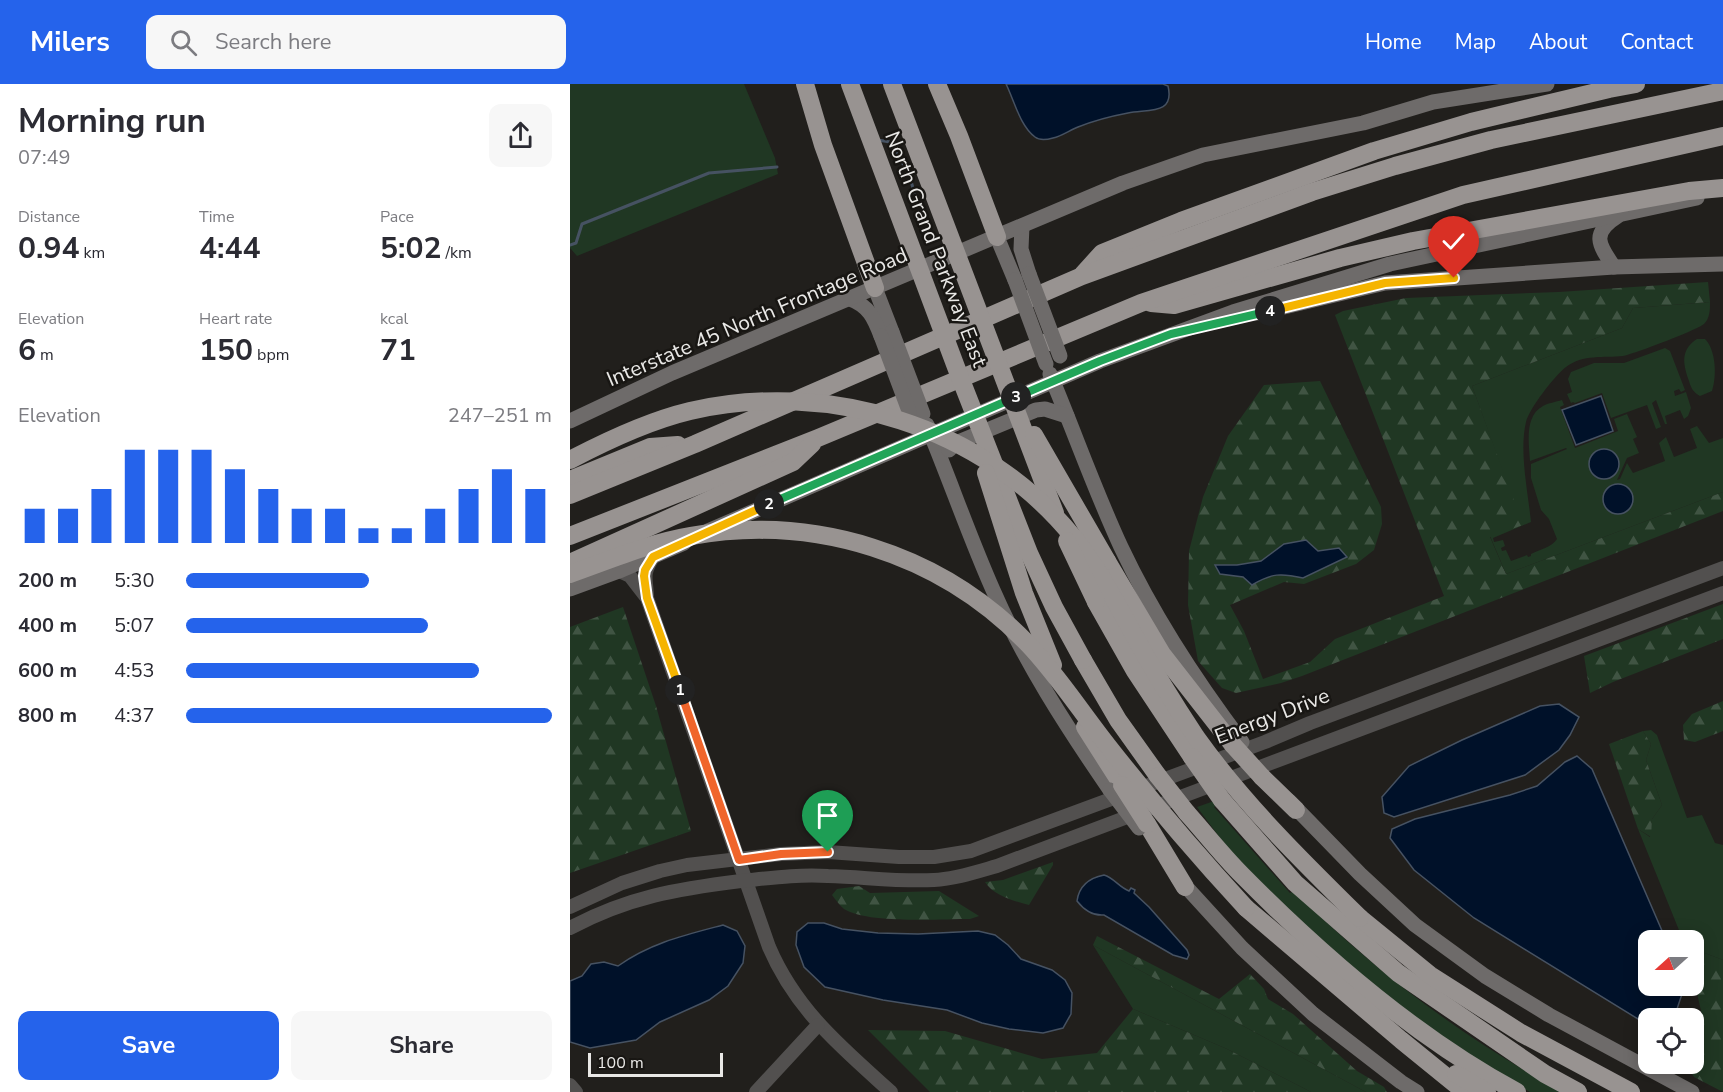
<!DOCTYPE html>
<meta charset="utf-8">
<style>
:root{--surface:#fff;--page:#f7f7f7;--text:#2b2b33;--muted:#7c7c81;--accent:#2563eb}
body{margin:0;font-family:"Nunito Sans",sans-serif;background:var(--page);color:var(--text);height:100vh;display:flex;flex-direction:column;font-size:22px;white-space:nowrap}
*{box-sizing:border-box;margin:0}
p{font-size:20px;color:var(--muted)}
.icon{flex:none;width:33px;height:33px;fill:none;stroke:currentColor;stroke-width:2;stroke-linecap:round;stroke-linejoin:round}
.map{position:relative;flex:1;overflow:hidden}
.panel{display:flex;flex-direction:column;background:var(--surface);width:570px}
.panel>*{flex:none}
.needle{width:39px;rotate:249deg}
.buttons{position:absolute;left:1068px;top:846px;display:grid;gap:12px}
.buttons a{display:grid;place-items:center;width:66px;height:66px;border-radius:12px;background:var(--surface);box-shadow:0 3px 15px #0003;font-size:30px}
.scale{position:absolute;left:18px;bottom:15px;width:135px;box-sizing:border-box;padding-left:6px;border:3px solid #e9e8e6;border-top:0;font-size:16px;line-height:21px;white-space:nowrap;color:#e9e8e6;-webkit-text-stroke:4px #181613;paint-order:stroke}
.pin{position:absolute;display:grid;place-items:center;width:51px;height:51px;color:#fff;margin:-62px -26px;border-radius:50% 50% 50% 0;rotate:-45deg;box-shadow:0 0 6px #0007}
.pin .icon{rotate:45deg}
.km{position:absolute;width:30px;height:30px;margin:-15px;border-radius:50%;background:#222;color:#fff;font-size:16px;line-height:30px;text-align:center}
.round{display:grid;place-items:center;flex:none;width:63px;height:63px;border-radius:12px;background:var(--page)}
.overview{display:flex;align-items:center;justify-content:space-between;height:102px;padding:0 18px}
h1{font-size:33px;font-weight:700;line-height:45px}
.figures{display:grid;grid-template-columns:repeat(3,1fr);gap:9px;height:102px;padding:6px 18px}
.figures div{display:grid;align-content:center}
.figures b{font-size:30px;font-weight:700}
.figures small{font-size:16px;font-weight:400}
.figures p{font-size:16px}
.chart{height:168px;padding:12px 18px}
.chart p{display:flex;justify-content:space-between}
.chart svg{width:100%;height:108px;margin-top:6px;stroke:var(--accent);stroke-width:6}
.action{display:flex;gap:12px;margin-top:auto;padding:12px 18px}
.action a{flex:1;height:69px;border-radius:12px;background:var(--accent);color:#fff;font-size:24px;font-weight:700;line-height:69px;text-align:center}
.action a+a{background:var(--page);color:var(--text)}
ul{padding:0 18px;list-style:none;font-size:20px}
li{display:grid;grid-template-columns:96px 72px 1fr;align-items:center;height:45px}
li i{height:15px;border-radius:8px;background:var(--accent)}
header{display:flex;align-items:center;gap:36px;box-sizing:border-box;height:84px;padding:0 30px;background:var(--accent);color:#fff}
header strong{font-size:28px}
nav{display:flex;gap:33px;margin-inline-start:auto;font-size:21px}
.search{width:420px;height:54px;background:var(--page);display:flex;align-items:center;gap:15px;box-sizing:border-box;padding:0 21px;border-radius:12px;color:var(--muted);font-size:22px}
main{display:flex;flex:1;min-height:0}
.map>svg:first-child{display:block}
</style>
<header>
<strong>Milers</strong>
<div class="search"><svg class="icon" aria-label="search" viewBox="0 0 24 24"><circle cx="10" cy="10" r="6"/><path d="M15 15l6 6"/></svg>Search here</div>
<nav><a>Home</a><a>Map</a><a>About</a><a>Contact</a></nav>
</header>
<main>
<section class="panel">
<div class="overview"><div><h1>Morning run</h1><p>07:49</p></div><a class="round"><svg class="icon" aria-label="share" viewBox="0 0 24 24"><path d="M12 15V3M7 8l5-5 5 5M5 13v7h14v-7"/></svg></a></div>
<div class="figures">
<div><p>Distance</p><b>0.94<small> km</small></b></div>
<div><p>Time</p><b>4:44</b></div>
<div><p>Pace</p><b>5:02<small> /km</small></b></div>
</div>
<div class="figures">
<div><p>Elevation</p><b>6<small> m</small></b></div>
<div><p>Heart rate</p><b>150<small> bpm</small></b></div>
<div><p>kcal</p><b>71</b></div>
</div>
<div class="chart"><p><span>Elevation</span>247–251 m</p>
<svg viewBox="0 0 160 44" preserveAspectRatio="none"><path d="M5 44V30M15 44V30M25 44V22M35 44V6M45 44V6M55 44V6M65 44V14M75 44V22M85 44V30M95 44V30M105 44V38M115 44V38M125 44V30M135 44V22M145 44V14M155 44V22"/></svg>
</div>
<ul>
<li><b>200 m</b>5:30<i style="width:50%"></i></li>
<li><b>400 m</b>5:07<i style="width:66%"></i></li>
<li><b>600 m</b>4:53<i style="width:80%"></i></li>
<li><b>800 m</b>4:37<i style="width:100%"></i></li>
</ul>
<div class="action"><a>Save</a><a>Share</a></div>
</section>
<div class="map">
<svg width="1153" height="1008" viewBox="0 0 1153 1008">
<defs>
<pattern id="forest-firs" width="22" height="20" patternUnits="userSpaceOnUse" patternTransform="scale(1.5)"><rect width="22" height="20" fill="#203723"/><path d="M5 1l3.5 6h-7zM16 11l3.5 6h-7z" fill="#405443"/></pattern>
</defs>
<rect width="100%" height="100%" fill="#211f1c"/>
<g fill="#203723" fill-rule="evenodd">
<path d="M0 0H174L205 74 208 90 7 172 0 164Z"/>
<path d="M1140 218C1140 226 1140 234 1134 240 1127 246 1064 270 1053 272 1034 274 1013 270 996 283 985 291 959 325 956 338 949 367 958 408 961 438L923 454 924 458 933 456 935 462 931 464 932 467 936 466 941 477 957 471 958 473 961 472V470C969 466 982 463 987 455L979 435 971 426 961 394V380L997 365 996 364 960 377C959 360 954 332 973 322 978 319 986 318 992 316L994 321 990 323 1005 364 1048 347 1044 335 1057 330 1067 353 1063 355 1069 369 1057 374 1047 396 1050 395 1057 379 1063 389 1095 377 1089 359 1096 353 1104 373 1127 364 1120 345 1127 342 1139 359 1153 354V408L936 490 920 452 952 441 902 302 1052 244 1063 224ZM1034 365 1043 368 1048 387 1041 394 1023 390 1019 382Z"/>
<path d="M1127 255H1135C1146 266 1147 292 1142 307L1130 312C1123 308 1121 304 1119 297 1113 280 1110 266 1127 255Z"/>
<path d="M1095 264 1100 267 1115 306 1111 308 1109 305 1104 307 1105 312 1116 308 1121 324 1118 332 1114 335 1110 326 1095 332 1097 340H1095L1086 316 1082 319 1091 343 1086 345 1077 321 1041 334 1032 309 1005 319 1003 318 1001 319 997 310 1002 308 998 295 1001 288 1024 279H1054Z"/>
<path d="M1081 646 1087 651 1117 734 1132 731 1145 759 1153 761V876L1124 865V856H1113L1068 745 1080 753 1082 735 1092 721 1076 676 1081 660 1073 647Z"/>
<path d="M644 717 647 721 644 723 720 809 724 807C804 887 893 954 993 1008H960L931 991 844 933 758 863 662 770 627 723Z"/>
<path d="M523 861 796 1008H741L657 965 563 925Z"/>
</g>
<g fill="url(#forest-firs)">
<path d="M1138 198 1140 218 1063 224 1052 244 902 302 953 441 920 453 936 490 1153 408V427L732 592 711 599 666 609 652 604 628 577 618 521 619 467 633 413 658 352 694 301 750 297 811 423 812 440 804 466 786 480 734 500 714 498 660 521 674 547 693 595 740 578 765 555 874 512 765 231 773 227 836 214 989 208Z"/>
<path d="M1153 520V555L1043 598 1020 609 1014 572Z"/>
<path d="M53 523 86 622 121 747 0 789V543Z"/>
<path d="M1153 617V647L1125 658 1114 656 1113 641 1122 630Z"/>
<path d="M1073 647 1081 660 1076 676 1092 721 1082 735 1081 753 1068 745 1039 660Z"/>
<path d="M483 778V781L459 821C444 817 424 812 415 798L433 796Z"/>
<path d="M289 802 300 809 369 807 409 832 400 835C370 835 298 840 274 825 270 822 266 816 262 811L267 805Z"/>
<path d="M527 852 649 915 680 890 694 905 698 915 723 930 787 987 814 1003 817 1008H796L523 861Z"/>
<path d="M1124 865 1153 876V1008L1124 993 1115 980H1124V942L1132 931 1124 896Z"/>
<path d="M563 925 657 965 741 1008H360L298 946 375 947 472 975 527 969Z"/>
</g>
<g fill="#001129" stroke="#465262" stroke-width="1.5">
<path d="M436 0H593L598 2C605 31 578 25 558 29 542 32 523 37 508 43 500 46 492 52 483 54 476 56 470 57 465 53 450 42 444 16 436 0Z"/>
<path d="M1031 312 1043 347 1006 361 992 326Z"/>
<circle cx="1034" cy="380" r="15"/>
<circle cx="1048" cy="415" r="15"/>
<path d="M736 456 748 467 769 464 777 473 733 494C711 489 702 489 682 501L673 493 650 490 645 481H667L691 477 714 460Z"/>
<path d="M989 620 1009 633 1000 651 989 666 955 691 824 733 814 729 812 713 839 682 892 656 970 622Z"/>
<path d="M1007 672 1022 685 1096 856H1078V902H1112L1113 907 1107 925 1090 934 1068 935 904 834 844 786 820 754 822 745 845 735 940 711 967 702 995 678Z"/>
<path d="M534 791C544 794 549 803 559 807L561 804 565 806 564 809 579 823 617 866 619 871 617 875 603 871 534 831C523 832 514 826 507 817 509 802 519 794 534 791Z"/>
<path d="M238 839H254L272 845 308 849 348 850 408 847 425 851 438 861 451 875 482 886 495 896 502 909 501 930 493 944 473 949 439 945 412 939 377 926 313 916 255 903 234 883 226 861 227 848Z"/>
<path d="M153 841 167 847 175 862 173 879 158 902 139 916 90 938 66 956 20 964 0 958V897L12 892 21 880 34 878 48 882C80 859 115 851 153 841Z"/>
</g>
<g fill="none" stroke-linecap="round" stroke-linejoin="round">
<g stroke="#465262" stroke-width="3">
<path d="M308 56 320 58 339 90 348 122"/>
<path d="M0 161 6 159 12 140 139 89 207 83"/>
</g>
<g stroke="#52504f" stroke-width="14">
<path d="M49 487 60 492 77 514 199 863C226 926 271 963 321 1008"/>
<path d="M77 512C76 492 72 491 83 473"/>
<path d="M0 823 52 799 90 787 117 781 211 770 258 768 329 773H364L401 767 695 658 740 639 1153 484"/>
<path d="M0 844C58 813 107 805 171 797 200 794 229 790 258 792 294 793 329 798 364 796 385 795 406 788 427 782L1153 509"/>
<path d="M0 1001 6 1008"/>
<path d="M186 1008 248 941"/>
</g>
<g stroke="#6e6b6a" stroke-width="15">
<path d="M452 142 451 165 459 190"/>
<path d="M427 153 445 196"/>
<path d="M1044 183C1028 160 1021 149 1048 132"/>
<path d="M305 204 322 248"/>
<path d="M280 215C299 222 304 234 311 252"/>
<path d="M689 229 815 199 1044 183 1153 180"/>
<path d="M480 290C504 347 525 407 551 463 584 533 626 597 672 658"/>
<path d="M0 337 102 289 553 99 633 71 793 39 863 18 977 0"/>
<path d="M357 341C380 396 399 452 423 506 454 577 496 642 540 706"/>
<path d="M379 366 386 359 466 326 475 325 497 332"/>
<path d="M138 447 530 277 663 228 820 180 1127 114"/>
<path d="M0 505 49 487 114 459"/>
<path d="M719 717 790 790 845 841 915 892 979 931 1122 1008"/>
<path d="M608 794 672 864 743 930 831 998 847 1008"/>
</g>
<g stroke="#989391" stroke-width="18">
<path d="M235 0 253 61 305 204"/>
<path d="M367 0 389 52 427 153"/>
<path d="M513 190 532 169 611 137 804 67 901 38 1039 5 1066 0"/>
<path d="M581 219 604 221 770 174 843 157 1119 107 1153 104"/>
<path d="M0 396 80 363 108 361"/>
<path d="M0 411 125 360 512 192 742 108 825 82 921 56 1153 7"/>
<path d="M0 452 248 354 571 219 893 111 1153 52"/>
<path d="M537 477 592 570 663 661"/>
<path d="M0 479 223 378 242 360"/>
<path d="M526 518 565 587 622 673"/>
<path d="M513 576 548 636 588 692"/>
<path d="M515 643 552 701"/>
<path d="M692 693 726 726"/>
<path d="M652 716 725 799 828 889 975 990 1008 1008"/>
<path d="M617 729C635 749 652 771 672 791 753 873 845 953 947 1008"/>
<path d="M577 740 615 803"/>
<path d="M676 824 831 956 895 1008"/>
<path d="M790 834 860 891 951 949 1061 1008"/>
<path d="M886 990 917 1008"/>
</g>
<g stroke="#6e6b6a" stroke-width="15">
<path d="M459 190 490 272"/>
<path d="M445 196 476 280"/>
<path d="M322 248 353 330"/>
<path d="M311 252 339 327V335"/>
<path d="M540 706 569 744"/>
</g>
<g stroke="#989391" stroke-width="18">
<path d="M280 0 386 283 459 469 484 523 513 576"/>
<path d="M322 0 485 429"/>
<path d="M464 351 537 477"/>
<path d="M0 376C38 356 78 337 120 327 259 295 414 342 504 454 528 484 545 517 564 551 583 586 604 620 626 653 673 719 732 777 790 834"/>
<path d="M416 389 454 509 483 581"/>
<path d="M497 457 526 518"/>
<path d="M0 490C40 476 79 459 121 452 244 430 370 469 457 559 487 590 511 628 538 662 582 718 628 772 676 824"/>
<path d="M663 661 692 693"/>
<path d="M622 673 652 716"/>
<path d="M588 692 617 729"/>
<path d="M552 701 577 740"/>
</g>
</g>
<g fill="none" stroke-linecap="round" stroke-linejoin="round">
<g stroke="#fff" stroke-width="12">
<path id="split-1" d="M110 606 169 776 211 770 258 768"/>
</g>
<g stroke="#fff" stroke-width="12">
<path id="split-2" d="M110 606 77 514 74 492 75 486 83 473 199 420"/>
</g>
<g stroke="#fff" stroke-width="12">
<path id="split-3" d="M199 420 446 313"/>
</g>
<g stroke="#fff" stroke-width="12">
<path id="split-4" d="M446 313 530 277 601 250 700 227"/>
</g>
<g stroke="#fff" stroke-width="12">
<path id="split-5" d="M700 227 815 199 884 194"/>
</g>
<use href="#split-1" stroke="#f0652b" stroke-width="8"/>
<use href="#split-2" stroke="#f5b400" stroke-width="8"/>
<use href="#split-3" stroke="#22a559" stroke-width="8"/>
<use href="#split-4" stroke="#22a559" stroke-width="8"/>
<use href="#split-5" stroke="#f5b400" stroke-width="8"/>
</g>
<g text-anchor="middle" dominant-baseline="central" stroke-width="5" stroke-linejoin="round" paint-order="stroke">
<g font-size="21" fill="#e9e8e6" stroke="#181613">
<text transform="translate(366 165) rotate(69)">North Grand Parkway East</text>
<text transform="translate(187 233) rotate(-23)">Interstate 45 North Frontage Road</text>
<text transform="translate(702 632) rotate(-21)">Energy Drive</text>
</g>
</g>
</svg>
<div class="buttons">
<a><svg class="needle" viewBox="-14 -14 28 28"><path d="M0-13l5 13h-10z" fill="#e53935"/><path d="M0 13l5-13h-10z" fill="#7c7c81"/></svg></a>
<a><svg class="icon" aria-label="locate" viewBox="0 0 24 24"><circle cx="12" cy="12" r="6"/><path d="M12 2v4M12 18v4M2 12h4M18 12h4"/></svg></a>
</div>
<div class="scale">100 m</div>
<div class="pin" style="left:258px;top:768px;background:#1e9e55"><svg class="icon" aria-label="arrive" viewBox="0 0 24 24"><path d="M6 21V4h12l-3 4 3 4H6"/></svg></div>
<div class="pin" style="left:884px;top:194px;background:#d93025"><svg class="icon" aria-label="check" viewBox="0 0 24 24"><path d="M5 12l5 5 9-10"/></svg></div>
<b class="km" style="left:110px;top:606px">1</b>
<b class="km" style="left:199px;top:420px">2</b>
<b class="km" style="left:446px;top:313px">3</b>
<b class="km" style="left:700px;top:227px">4</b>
</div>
</main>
